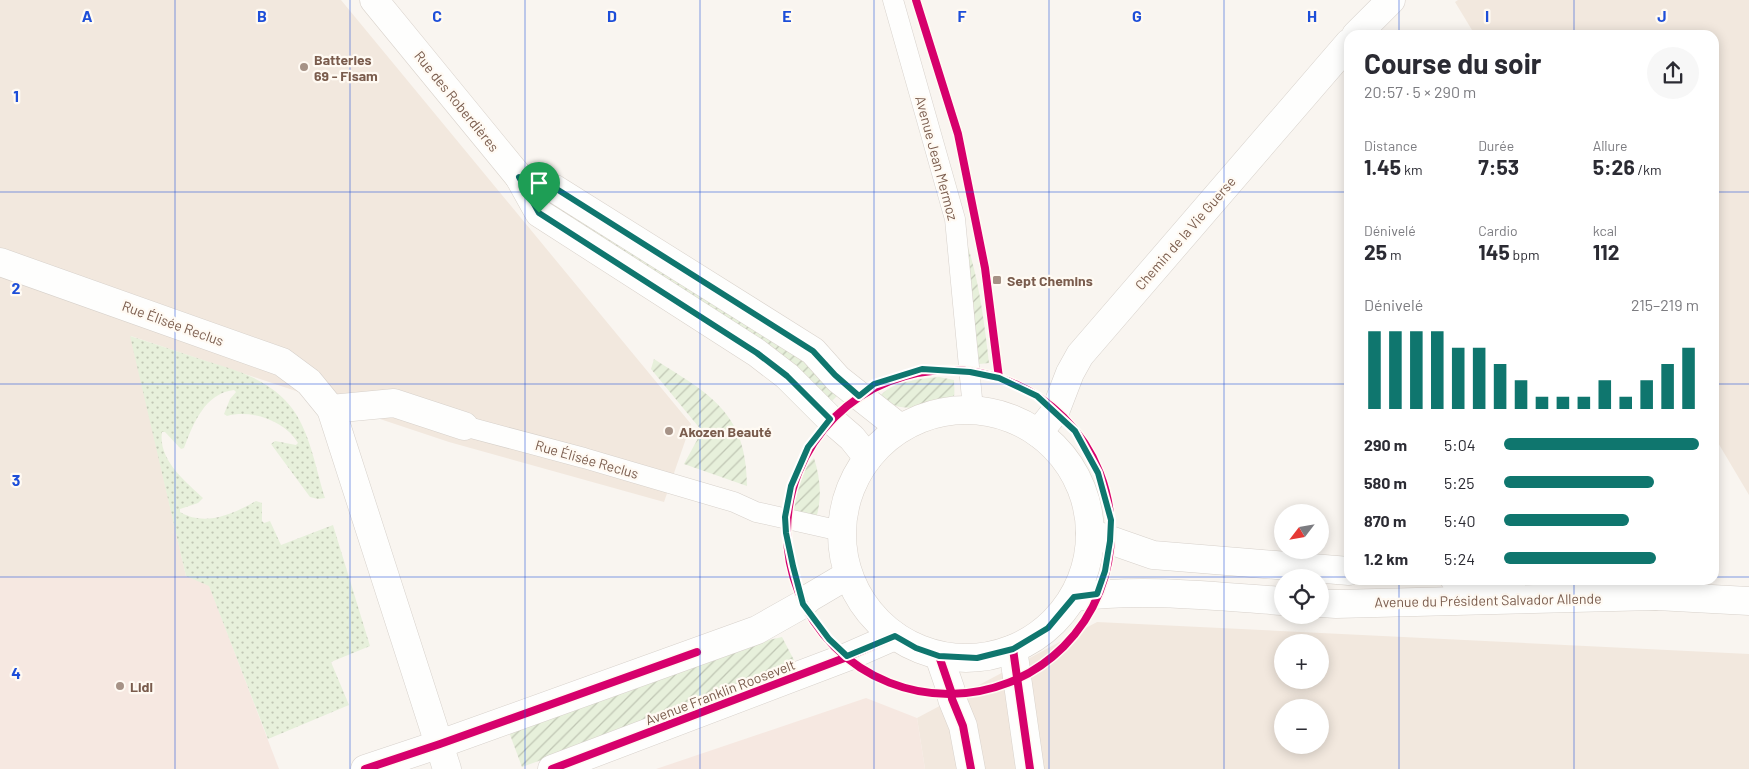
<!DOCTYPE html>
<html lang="fr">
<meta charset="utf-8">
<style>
:root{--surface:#fff;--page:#f7f7f7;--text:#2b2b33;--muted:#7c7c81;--accent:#0f766e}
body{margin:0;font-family:Barlow,sans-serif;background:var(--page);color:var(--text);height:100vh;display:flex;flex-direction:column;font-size:19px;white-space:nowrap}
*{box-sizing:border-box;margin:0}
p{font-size:16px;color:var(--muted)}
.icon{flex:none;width:28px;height:28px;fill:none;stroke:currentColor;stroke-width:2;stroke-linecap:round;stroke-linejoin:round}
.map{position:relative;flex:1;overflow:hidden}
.drawer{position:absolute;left:1344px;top:30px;width:375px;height:555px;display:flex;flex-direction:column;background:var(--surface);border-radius:15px;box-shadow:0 2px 12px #0003}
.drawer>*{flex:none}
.needle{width:32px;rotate:239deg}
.buttons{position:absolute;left:1274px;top:504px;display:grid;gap:10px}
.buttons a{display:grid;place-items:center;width:55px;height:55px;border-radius:50%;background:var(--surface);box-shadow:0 2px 12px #0003;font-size:25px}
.pin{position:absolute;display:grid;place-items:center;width:42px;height:42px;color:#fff;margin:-51px -21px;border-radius:50% 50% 50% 0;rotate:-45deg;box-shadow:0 0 5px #0007}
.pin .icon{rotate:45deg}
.round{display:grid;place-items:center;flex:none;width:52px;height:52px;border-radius:26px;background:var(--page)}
.summary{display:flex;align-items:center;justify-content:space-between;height:85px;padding:0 20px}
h1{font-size:28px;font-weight:700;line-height:38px}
.stats{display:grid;grid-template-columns:repeat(3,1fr);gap:8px;height:85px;padding:5px 20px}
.stats div{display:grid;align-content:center}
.stats b{font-size:21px;font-weight:700}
.stats small{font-size:14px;font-weight:400}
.stats p{font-size:14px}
.chart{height:140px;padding:10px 20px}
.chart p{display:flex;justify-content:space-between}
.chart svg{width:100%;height:90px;margin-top:5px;stroke:var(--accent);stroke-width:6}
ul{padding:0 20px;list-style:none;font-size:16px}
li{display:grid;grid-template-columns:80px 60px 1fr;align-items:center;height:38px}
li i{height:12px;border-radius:6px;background:var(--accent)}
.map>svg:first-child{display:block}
</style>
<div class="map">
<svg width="1749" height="769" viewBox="0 0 1749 769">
<defs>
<pattern id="grass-dots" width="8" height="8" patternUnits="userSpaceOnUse" patternTransform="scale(1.25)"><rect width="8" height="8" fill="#e7f0db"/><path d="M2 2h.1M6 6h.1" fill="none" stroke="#c0c6b4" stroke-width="1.8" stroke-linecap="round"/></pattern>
<pattern id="garden-furrows" width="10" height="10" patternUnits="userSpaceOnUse" patternTransform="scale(1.25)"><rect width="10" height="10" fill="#e7f0db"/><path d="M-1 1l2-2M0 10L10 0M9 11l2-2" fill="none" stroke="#c0c6b4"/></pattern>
</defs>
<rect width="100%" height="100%" fill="#f9f5f0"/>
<g fill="#f2e8de" fill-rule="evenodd">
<path d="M0 0H341L691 424 664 502 449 442 131 336 186 576 0 577Z"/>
<path d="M1458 0H1749V495L1714 436V35H1475L1455 2Z"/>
<path d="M1097 622 1749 654V769H925L917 718ZM1282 642H1320V680H1282ZM1282 708H1320V745H1282Z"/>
</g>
<g fill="#f6e8e1">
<path d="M186 576 209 585 279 769H0V577Z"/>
<path d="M866 698 917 718 925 769H656Z"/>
</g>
<path fill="url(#grass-dots)" d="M130 336C154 344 177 351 200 359 235 370 272 379 294 411 311 436 316 470 325 498L318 499 310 497 271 444 275 441 296 445 298 443C285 421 252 409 227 416L224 414 230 399 236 392 234 390C205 393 193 424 184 448L181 449 165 432H162C158 460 185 481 203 498L198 503 180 509V512C205 527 233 514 256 501L262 503V521L264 523 270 521 281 545 333 525 370 646 331 662 349 705 268 739 209 586 186 576Z"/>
<g fill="url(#garden-furrows)">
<path d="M548 196 802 356 838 395 830 403 544 206Z"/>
<path d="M965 238C979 278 984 321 989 363L979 364 975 351Z"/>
<path d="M654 359C709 394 747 412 747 486L684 464 702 431 651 369Z"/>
<path d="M939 377 954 380C954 384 955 392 954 396 950 408 911 409 901 407 893 406 886 401 879 398 890 381 920 379 939 377Z"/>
<path d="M814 458C820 477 822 495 817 515L808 517 793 510C797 491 800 471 814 458Z"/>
<path d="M782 637 796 664 731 691 522 767 509 732 769 640Z"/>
</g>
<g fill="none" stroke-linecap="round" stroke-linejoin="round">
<g stroke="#d7d1cb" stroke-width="21">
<g id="service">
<path d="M893 0 955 219 973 409"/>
<path d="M464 426 584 458 734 502 756 512 841 531"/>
</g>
</g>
<g stroke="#d7d1cb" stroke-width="29">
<g id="minor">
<path d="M1356 35 1391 0"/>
<path d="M0 262 282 362 309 382 331 409 447 769"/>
<path d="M331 409 394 403 464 426"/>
<path d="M1038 433 1055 412 1070 373 1080 355 1349 43"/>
</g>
</g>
<g stroke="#d7d1cb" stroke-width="29">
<g id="tertiary">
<path d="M1090 533 1153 555 1349 571"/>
<path d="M1455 580 1511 585"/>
<path d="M1638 595 1749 601"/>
<path d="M1074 597C1143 588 1213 596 1282 601"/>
<path d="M1320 603 1336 604 1655 596"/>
<path d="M365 769 440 744 757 630 803 604 809 598 848 575"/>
<path d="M552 769 847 657 895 636"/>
</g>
</g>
<g stroke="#d9d2cb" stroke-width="29">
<g id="secondary">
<path d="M374 0 519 177 539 213 757 353 787 376 830 419 852 438 868 458"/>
<path d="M519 177 555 189 813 351 838 379 900 428"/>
<circle cx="966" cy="534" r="124"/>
<path d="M1013 649 1030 769"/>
<path d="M939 656 951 691 952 699 963 726 971 769"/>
</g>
</g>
<use href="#service" stroke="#fefefd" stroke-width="20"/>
<use href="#minor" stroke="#fefefd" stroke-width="28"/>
<use href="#tertiary" stroke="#fefefd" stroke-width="28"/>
<use href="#secondary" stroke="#fefefd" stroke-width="28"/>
<g stroke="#fffaf3" stroke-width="11">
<g id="cycleway">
<path d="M916 0 958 134 985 268 999 378"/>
<circle cx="949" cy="532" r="162"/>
<path d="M1013 649 1030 769"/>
<path d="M939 656 951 691 952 699 963 726 971 769"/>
<path d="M365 769 440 744 697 652"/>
<path d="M552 769 847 657 895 636"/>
</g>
</g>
<use href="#cycleway" stroke="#d6006c" stroke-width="8"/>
</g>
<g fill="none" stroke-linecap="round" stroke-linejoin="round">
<g stroke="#fff" stroke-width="10">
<path id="route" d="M519 177 555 188 813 351 835 375 859 396 874 384 922 369 970 372 999 378 1037 396 1075 431 1098 473 1111 520 1110 541 1105 571 1097 594 1074 597 1048 628 1013 649 977 658 939 656 916 648 895 636 847 656 829 639 803 604 793 566 786 533 785 517 791 486 808 447 830 419 787 376 757 353 539 213Z"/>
</g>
<use href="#route" stroke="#0f766e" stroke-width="6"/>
</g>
<path fill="none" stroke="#1d4ed8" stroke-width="1" stroke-opacity="0.55" d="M175 0V769M350 0V769M525 0V769M700 0V769M874 0V769M1049 0V769M1224 0V769M1399 0V35M1574 0V35M0 192H1349M1714 192H1749M0 384H1349M1714 384H1749M0 577H1349M1714 577H1749M1399 580V769M1574 580V769"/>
<g fill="#a69286" stroke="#fffaf3" stroke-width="2">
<circle cx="304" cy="67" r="5"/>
<rect x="992" y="275" width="10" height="10" rx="2.5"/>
<circle cx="669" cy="431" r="5"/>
<circle cx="120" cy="686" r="5"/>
</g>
<g text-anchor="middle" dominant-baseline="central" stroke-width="4.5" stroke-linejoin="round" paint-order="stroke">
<g font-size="14" font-weight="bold" fill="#7a5c4d" stroke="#fffaf3" text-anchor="start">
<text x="314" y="59">Batteries<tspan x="314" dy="16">69 - Fisam</tspan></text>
<text x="1007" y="280">Sept Chemins</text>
<text x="679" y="431">Akozen Beauté</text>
<text x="130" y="686">Lidl</text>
</g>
<g font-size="14" fill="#7a5c4d" stroke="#fffaf3">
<text transform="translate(457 101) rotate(51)">Rue des Roberdières</text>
<text transform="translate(937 158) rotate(75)">Avenue Jean Mermoz</text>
<text transform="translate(1185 233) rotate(-49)">Chemin de la Vie Guerse</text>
<text transform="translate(173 323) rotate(20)">Rue Élisée Reclus</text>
<text transform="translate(587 459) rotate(16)">Rue Élisée Reclus</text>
<text transform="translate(1488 600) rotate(-1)">Avenue du Président Salvador Allende</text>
<text transform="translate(720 692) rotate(-21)">Avenue Franklin Roosevelt</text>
</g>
</g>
<g font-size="16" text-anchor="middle" font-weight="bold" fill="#1d4ed8" stroke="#fffaf3" stroke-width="4.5" stroke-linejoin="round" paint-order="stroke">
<text x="87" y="22">A</text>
<text x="262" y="22">B</text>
<text x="437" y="22">C</text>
<text x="612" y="22">D</text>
<text x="787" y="22">E</text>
<text x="962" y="22">F</text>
<text x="1137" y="22">G</text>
<text x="1312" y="22">H</text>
<text x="1487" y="22">I</text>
<text x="1662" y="22">J</text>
<text x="16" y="102">1</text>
<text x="16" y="294">2</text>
<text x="16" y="486">3</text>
<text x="16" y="679">4</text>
</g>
</svg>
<div class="buttons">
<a><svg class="needle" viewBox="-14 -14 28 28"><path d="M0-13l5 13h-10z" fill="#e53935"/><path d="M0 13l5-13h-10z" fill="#7c7c81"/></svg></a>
<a><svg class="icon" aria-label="locate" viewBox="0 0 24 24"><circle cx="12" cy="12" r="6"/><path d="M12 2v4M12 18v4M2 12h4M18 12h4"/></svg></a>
<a>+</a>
<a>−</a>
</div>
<div class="pin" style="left:539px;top:213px;background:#1e9e55"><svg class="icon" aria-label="arrive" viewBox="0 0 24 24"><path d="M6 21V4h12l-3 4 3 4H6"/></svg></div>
<section class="drawer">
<div class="summary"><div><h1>Course du soir</h1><p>20:57 · 5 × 290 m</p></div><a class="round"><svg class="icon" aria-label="share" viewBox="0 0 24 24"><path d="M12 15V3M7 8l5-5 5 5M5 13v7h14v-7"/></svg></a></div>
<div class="stats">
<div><p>Distance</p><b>1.45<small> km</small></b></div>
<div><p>Durée</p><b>7:53</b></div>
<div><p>Allure</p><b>5:26<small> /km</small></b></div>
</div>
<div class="stats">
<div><p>Dénivelé</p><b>25<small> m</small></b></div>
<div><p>Cardio</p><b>145<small> bpm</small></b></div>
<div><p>kcal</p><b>112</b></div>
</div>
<div class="chart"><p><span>Dénivelé</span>215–219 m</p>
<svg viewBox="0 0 160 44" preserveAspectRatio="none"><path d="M5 44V6M15 44V6M25 44V6M35 44V6M45 44V14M55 44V14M65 44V22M75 44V30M85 44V38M95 44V38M105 44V38M115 44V30M125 44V38M135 44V30M145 44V22M155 44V14"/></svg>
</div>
<ul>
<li><b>290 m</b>5:04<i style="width:100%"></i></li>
<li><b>580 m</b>5:25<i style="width:77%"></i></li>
<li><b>870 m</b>5:40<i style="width:64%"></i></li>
<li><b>1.2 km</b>5:24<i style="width:78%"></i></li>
</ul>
</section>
</div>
